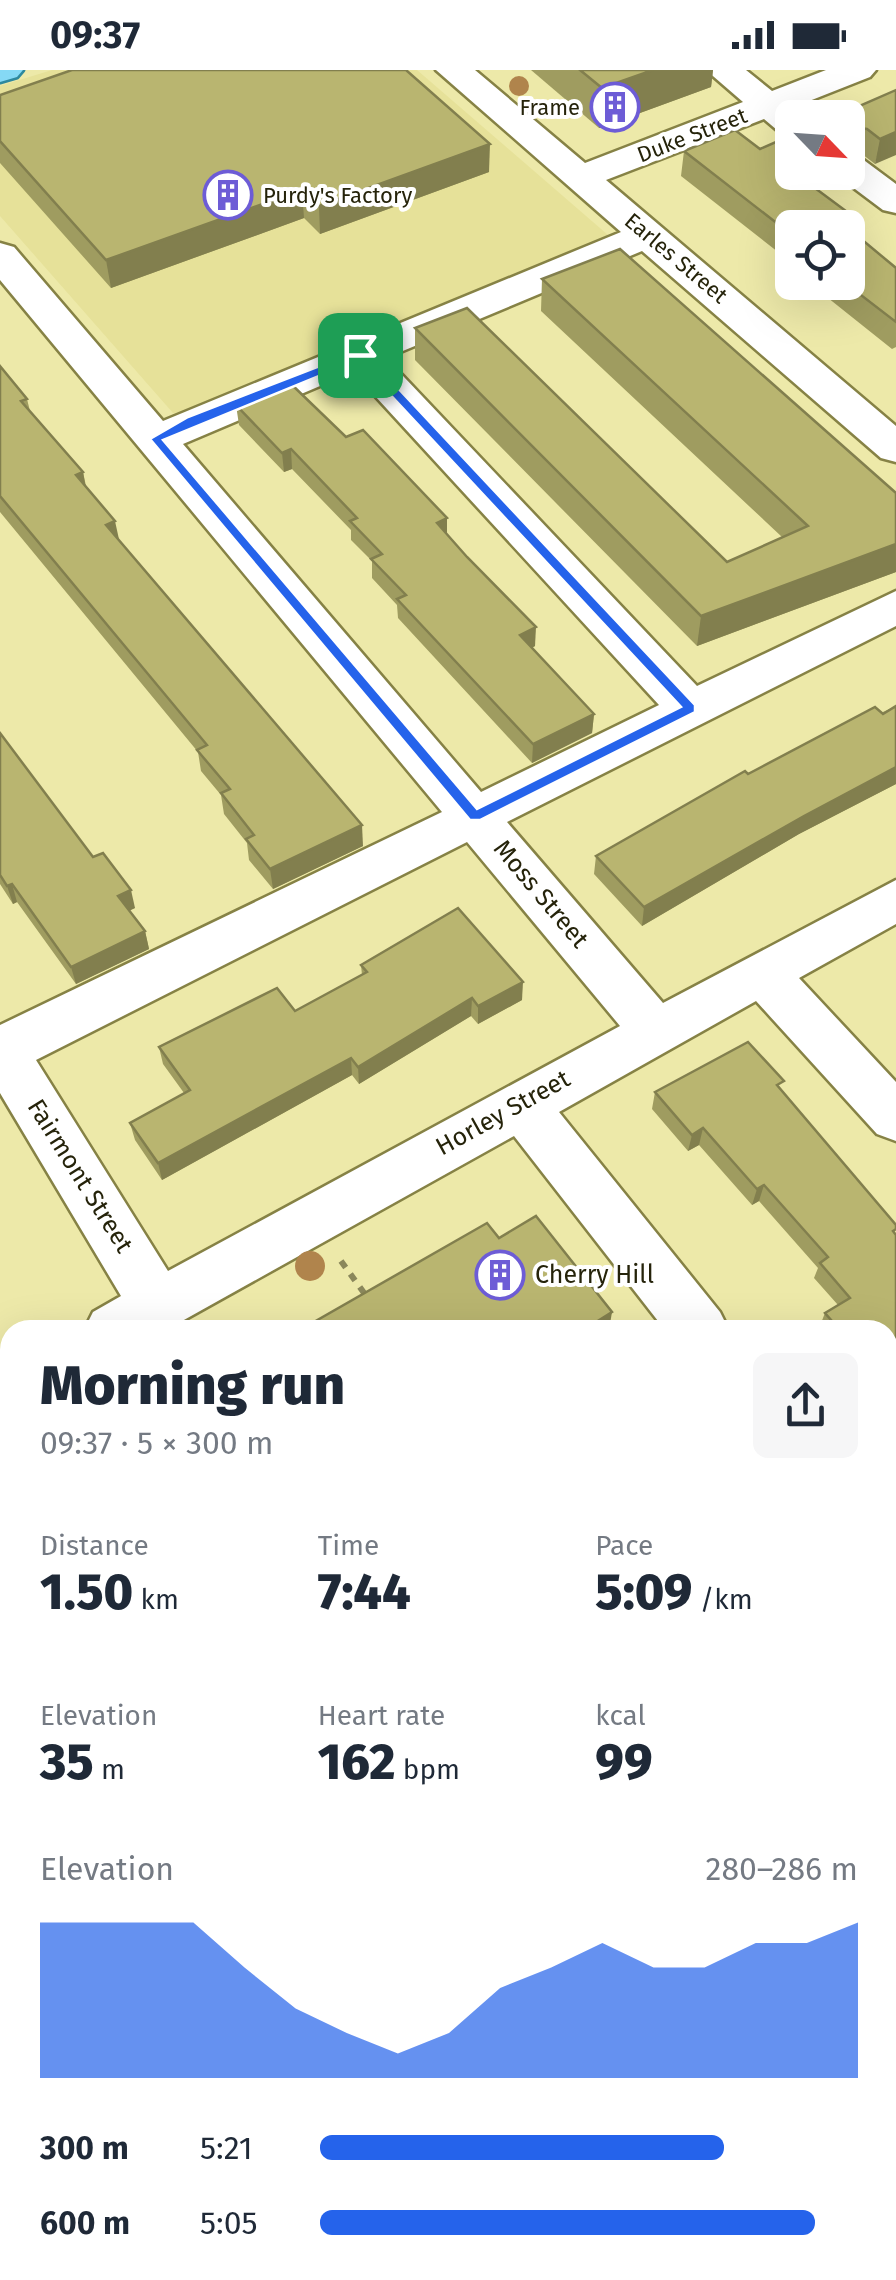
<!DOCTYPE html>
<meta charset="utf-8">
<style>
:root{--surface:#fff;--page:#f6f6f7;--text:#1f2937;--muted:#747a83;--accent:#2563eb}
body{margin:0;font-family:"Fira Sans",sans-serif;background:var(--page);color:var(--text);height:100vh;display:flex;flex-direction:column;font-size:38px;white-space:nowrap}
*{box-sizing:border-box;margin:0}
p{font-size:32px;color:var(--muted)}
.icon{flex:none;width:55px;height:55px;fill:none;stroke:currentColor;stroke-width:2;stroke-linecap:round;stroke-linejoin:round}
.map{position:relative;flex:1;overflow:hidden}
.sheet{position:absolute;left:0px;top:1250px;width:898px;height:960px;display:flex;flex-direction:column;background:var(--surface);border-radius:30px 30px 0 0;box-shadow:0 10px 40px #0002}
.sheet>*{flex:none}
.needle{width:65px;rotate:115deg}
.fabs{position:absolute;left:775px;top:30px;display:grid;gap:20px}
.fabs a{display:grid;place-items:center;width:90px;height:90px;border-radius:15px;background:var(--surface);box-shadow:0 10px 40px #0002;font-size:50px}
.pin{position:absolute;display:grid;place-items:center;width:85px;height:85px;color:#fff;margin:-42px;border-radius:20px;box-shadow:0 5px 15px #0006}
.round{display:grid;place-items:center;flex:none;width:105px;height:105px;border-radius:15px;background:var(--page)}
.overview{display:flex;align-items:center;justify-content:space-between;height:170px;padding:0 40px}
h1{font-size:55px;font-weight:800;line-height:75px}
.metrics{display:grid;grid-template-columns:repeat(3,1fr);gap:15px;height:170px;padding:10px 40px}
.metrics div{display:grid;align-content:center}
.metrics b{font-size:50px;font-weight:800}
.metrics small{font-size:28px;font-weight:400}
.metrics p{font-size:28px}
.chart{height:280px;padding:20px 40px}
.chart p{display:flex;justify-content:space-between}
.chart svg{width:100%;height:180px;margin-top:10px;fill:var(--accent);opacity:.7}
ul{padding:0 40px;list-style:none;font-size:32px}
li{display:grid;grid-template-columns:160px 120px 1fr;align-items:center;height:75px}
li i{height:25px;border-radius:12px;background:var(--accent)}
.status{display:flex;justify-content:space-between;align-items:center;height:70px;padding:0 50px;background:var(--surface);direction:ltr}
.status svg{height:28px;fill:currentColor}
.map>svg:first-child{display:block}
</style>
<div class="status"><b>09:37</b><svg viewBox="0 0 49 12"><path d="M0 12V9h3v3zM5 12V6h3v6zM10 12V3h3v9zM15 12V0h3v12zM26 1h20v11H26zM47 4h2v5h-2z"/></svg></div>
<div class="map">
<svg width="896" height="2210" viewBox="0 0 896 2210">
<rect width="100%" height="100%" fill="#ede9a9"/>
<path fill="#e6e199" d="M52 0H417L608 165 603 174 191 341 173 343 0 146V16Z"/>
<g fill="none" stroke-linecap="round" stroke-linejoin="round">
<g stroke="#868245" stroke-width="5">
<g id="minor">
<path d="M436 0H475L585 93 743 32 706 0H746L772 21 826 0H876L870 7 794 37 805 48H792V62L777 60 764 49 606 110 896 356V392L881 388 642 181 386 288 697 616 896 521V556L507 752 663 933 896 810V854L799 908 896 1012V1071L877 1064 756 931 559 1042 720 1242 729 1260H665L514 1066 166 1260H84L93 1242 121 1226 0 1023V955L442 742 0 210V173L14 177 163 351 621 162ZM353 302 659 635 481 722 183 374ZM467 772 620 956 168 1201 36 990Z"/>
<path d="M848 85 861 88 896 114V143L883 140 835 104 848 102Z"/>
<path d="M10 1290V1346L0 1350V1294Z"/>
<path d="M888 1465 896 1468V1536L888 1533Z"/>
<path d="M0 2070 10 2075V2166L0 2162Z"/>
<path d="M10 2187V2200H79L83 2210H9L5 2200Z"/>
<path d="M519 2200H595L599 2210H523Z"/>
</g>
</g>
<g stroke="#2e899e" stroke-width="5">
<path id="major" d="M0 0H23L17 7 0 12Z"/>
</g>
<path stroke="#8a875b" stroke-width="6" stroke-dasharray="8 8" stroke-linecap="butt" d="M341 1191 367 1227"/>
<g stroke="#8a875b" stroke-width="8" stroke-dasharray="9 9" stroke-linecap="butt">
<path d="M888 1616 896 1619"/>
<path d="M888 1758 896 1759"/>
<path d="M888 1838 896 1830"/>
<path d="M888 1997 896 1990"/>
<path d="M888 2123 896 2136"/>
</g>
<use href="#minor" fill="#fff" fill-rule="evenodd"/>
<use href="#major" fill="#85d9f5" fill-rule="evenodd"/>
</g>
<g fill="#b0844c">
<circle cx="519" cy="16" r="10"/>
<circle cx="310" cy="1196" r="15"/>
</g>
<g fill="#9f9c60">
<path d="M531 0H713L711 17 599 58Z"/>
<path d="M896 20 875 94 862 84 848 82V48Z"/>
<path d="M0 25 489 102 320 164 304 148 111 218 0 93Z"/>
<path d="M760 79 792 102H838L837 110 816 119 855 164 896 198V277L892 279 808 212H848L792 158V193L681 106 684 81Z"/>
<path d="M542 209 896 423V502L697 576 415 290V258L727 492 782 467 541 241Z"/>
<path d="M0 296 27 329 30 341 83 402 86 416 119 470 363 776 273 819 249 790 247 773 224 744 221 725 201 701 198 682 0 442Z"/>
<path d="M236 335 447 464 535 576 532 578 594 644 592 663 532 693 398 548 397 535 372 508V491L351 470V460L292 399 284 402 239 355Z"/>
<path d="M896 636V714L799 764 642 856 594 804 596 786 748 704Z"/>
<path d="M0 663 93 787 135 838 129 840 145 861 149 879 76 914 17 832 13 834 0 814Z"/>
<path d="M361 895 522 930 478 954 471 946 359 1014 352 1005 162 1110 135 1070 130 1053 184 1023 163 994 159 977 295 941 362 905Z"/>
<path d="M782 1020 896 1165V1342L888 1332V1260H821L819 1258 825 1243 838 1235 814 1208 818 1198 759 1131 752 1135 699 1075 688 1081 652 1039 655 1022Z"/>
<path d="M665 2200H888L896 2210H671Z"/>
</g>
<g fill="#827f4e">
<path d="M653 0H713L711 17 599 58 602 18Z"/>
<path d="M896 62V85L875 94 880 69Z"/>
<path d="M490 74 489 102 320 164 319 136Z"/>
<path d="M800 102H838L837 110 792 129 796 104Z"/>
<path d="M302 120 304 148 111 218 106 190Z"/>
<path d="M858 150 853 175 845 156Z"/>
<path d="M291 379 292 399 284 402 282 383Z"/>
<path d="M83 402 87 425 76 405Z"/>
<path d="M447 448V468L437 453Z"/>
<path d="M115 451 120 474 106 455Z"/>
<path d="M896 474V502L697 576 701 546Z"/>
<path d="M536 557 535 576 519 584 520 565Z"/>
<path d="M594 644 592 663 532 693 533 674Z"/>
<path d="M896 697V714L799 764 642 856 644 837 804 746Z"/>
<path d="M362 755 363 776 273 819 270 799Z"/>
<path d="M12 814 17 832 13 834 7 816Z"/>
<path d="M131 820 135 838 123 844 118 826Z"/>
<path d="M145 861 149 879 76 914 71 897Z"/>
<path d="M523 912 522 930 478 954V936Z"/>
<path d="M472 928 471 946 359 1014 358 997Z"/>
<path d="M351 988 352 1005 162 1110 158 1093Z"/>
<path d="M703 1058 699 1075 688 1081 692 1065Z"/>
<path d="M764 1115 759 1131 752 1135 757 1119Z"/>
<path d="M612 1242 609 1260H595L596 1252Z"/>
</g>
<g fill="#b9b570" stroke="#827f4e" stroke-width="2.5">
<path d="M72 0H406L490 74 319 136 302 120 106 190 0 71V25Z"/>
<path d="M580 0H653L602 18Z"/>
<path d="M896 20V62L880 69 867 59 850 57 849 74H848V48H832Z"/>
<path d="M735 60 760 79 792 65V102H800L796 104 858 150 845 156 847 158H792V165L684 81Z"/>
<path d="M848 158 896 198V252L844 212H848Z"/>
<path d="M620 179 896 423V474L701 546 415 258 467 238 727 492 808 456 542 209Z"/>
<path d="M0 296 27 329 21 331 83 402 76 405 115 451 106 455 362 755 270 799 246 769 254 765 221 723 230 719 197 680 207 675 0 426Z"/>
<path d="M289 312 346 367 363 360 447 448 437 453 467 487 536 557 520 565 594 644 533 674 397 529 406 525 371 489 382 484 350 451 357 448 291 379 282 383 236 335Z"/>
<path d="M896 636V697L804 746 644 837 596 786 745 701 748 704 875 637 883 644Z"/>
<path d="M0 663 93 787 103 783 131 820 118 826 145 861 71 897 12 814 7 816 0 805Z"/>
<path d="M458 838 523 912 478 936 472 928 358 997 351 988 158 1093 130 1053 190 1020 159 977 277 918 295 941 367 902 361 895Z"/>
<path d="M748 972 784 1011 777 1015 896 1155V1159L893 1161 896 1165V1320L888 1310V1260H836L838 1258 825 1243 850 1228 820 1193 828 1187 764 1115 757 1119 703 1058 692 1065 655 1022Z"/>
<path d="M536 1146 612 1242 596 1252 602 1260H300L487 1153 499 1168Z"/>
<path d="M0 1507 10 1524V1786L0 1767Z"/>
<path d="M888 2158 896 2170V2210H679L673 2200H888Z"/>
<path d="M223 2200H353L359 2210H228Z"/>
</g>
<path fill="#2563eb" stroke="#fff" stroke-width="2.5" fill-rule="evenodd" d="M356 282H364L695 635V642L480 750H470L150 369 188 347ZM358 290 681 637 477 739 163 370Z"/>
<defs>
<g id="building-ring" transform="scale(2.5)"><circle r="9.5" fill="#fff" stroke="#6d5cd6" stroke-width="1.5"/><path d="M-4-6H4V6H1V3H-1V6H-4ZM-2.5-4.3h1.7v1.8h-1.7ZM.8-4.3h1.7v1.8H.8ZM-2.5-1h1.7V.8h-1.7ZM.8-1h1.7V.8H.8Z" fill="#6d5cd6"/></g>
</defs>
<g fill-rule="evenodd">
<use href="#building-ring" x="615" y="37"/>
<use href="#building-ring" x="228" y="125"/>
<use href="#building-ring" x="500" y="1205"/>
</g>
<g text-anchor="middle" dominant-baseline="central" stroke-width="8" stroke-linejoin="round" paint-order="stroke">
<g font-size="22" fill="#25230a" stroke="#fff" text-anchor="end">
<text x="580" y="37">Frame</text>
<text x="263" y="125" text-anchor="start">Purdy's Factory</text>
</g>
<g font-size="22" fill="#25230a" stroke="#fff">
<text transform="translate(692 65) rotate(-21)">Duke Street</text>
<text transform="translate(676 188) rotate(40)">Earles Street</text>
</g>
<g font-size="25" fill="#25230a" stroke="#fff">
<text transform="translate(541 824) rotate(50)">Moss Street</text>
<text transform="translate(503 1043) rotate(-29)">Horley Street</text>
<text transform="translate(80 1106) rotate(58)">Fairmont Street</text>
</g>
<g font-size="25" fill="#25230a" stroke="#fff" text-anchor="start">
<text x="535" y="1205">Cherry Hill</text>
</g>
</g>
</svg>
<div class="fabs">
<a><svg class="needle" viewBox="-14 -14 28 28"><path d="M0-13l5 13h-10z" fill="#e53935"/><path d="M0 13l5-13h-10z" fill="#747a83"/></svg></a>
<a><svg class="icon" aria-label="locate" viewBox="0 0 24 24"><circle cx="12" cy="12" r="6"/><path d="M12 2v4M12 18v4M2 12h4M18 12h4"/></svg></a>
</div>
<div class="pin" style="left:360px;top:285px;background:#1e9e55"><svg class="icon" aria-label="arrive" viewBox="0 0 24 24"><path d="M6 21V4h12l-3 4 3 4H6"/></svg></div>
<section class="sheet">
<div class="overview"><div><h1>Morning run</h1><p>09:37 · 5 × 300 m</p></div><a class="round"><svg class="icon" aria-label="share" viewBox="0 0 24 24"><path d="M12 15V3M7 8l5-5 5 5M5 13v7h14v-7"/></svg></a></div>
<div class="metrics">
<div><p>Distance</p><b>1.50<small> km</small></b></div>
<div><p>Time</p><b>7:44</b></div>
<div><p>Pace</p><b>5:09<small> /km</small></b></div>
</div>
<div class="metrics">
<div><p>Elevation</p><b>35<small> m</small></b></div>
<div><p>Heart rate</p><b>162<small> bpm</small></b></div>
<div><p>kcal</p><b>99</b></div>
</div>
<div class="chart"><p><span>Elevation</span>280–286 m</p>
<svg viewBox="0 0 160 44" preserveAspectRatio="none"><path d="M0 44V6L10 6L20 6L30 6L40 17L50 27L60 33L70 38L80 33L90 22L100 17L110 11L120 17L130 17L140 11L150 11L160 6V44z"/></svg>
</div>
<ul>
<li><b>300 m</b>5:21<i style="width:75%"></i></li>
<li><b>600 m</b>5:05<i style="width:92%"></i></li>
</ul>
</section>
</div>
